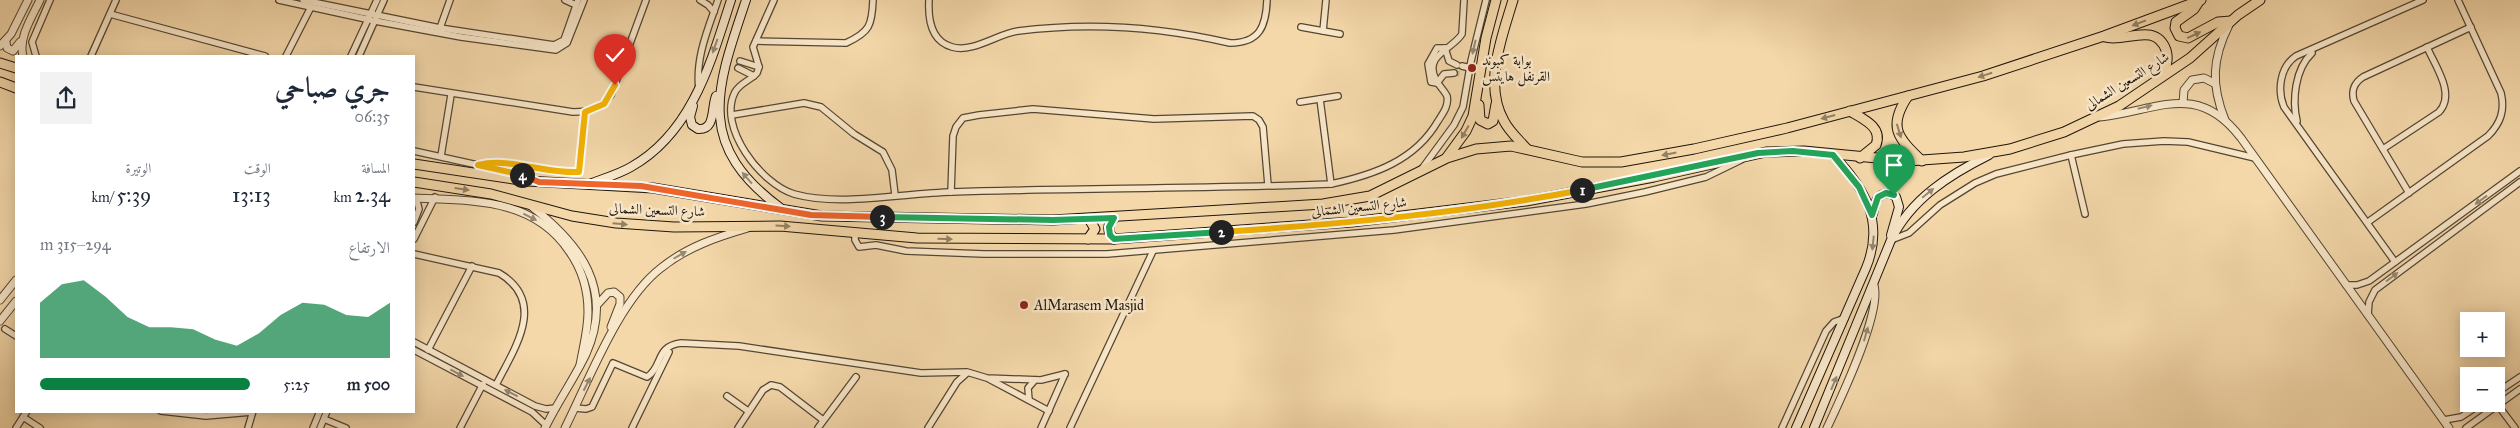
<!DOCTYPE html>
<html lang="ar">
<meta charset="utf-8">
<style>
:root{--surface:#fff;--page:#f2f2f3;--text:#1f2937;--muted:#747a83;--accent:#0b8043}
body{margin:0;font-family:"IM FELL Great Primer",Amiri,serif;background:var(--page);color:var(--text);direction:rtl;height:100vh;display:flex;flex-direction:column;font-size:19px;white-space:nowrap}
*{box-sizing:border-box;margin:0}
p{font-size:16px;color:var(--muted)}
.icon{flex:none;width:28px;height:28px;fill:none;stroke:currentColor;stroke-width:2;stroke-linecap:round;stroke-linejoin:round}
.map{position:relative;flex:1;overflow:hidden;direction:ltr}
.panel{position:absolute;left:15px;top:55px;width:400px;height:358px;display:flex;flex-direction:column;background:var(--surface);border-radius:0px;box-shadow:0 2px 12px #0003;direction:rtl}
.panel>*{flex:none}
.tools{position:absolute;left:2460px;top:312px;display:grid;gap:10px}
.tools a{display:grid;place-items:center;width:45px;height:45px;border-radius:0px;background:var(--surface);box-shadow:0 2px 12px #0003;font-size:25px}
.pin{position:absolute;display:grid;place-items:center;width:42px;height:42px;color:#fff;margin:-51px -21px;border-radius:50% 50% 50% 0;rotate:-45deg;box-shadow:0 0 5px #0007}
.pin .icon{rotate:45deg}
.km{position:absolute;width:25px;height:25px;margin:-12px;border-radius:50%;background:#222;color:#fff;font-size:14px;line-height:25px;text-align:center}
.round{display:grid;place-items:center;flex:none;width:52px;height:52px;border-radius:0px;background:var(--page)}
.headline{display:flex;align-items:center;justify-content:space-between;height:85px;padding:0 25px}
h1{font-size:28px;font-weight:600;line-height:38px}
.metrics{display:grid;grid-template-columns:repeat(3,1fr);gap:8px;height:85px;padding:5px 25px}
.metrics div{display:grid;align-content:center}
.metrics b{font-size:21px;font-weight:600}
.metrics small{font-size:14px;font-weight:400}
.metrics p{font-size:14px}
.chart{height:140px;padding:10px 25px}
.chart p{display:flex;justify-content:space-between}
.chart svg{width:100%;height:90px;margin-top:5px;fill:var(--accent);opacity:.7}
ul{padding:0 25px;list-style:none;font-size:16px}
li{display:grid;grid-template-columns:80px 60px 1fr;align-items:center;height:38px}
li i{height:12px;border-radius:6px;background:var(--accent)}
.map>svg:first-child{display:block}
</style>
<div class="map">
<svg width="2520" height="428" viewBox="0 0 2520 428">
<rect width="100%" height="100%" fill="#f4d8aa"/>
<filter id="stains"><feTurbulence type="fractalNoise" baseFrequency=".004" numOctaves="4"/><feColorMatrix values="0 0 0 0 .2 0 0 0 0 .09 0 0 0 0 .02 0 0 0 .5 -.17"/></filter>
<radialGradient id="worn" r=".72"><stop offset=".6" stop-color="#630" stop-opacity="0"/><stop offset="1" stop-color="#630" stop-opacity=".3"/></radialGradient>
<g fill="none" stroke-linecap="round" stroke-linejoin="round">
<path stroke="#c9b18a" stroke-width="5.5" stroke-dasharray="5.5 3" stroke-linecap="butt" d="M1454 73 1460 74"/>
<g stroke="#544633" stroke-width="8">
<g id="minor">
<path d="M279 0 375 21 461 37 556 50 567 43 584 0"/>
<path d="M303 0 440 28 554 45 564 40 578 0"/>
<path d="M565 0 576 5"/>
<path d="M700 0 708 5 714 12"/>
<path d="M774 0 753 47 759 67 757 73C751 80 740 83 735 92 717 127 761 184 794 194 840 207 904 193 952 192 1079 188 1205 189 1331 184 1373 175 1415 161 1438 121 1443 113 1449 106 1447 96 1444 90 1439 86 1436 80 1423 55 1452 50 1462 34L1464 0"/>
<path d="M929 0C928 18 930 41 952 47 973 53 997 34 1018 31 1088 22 1161 27 1230 43 1260 43 1266 26 1267 0"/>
<path d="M110 14 265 56"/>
<path d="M1301 27 1340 34"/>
<path d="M440 28 450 0"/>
<path d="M1323 31 1326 0"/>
<path d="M756 41 846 43C870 32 872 25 873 0"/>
<path d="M1445 48 1449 61 1457 65"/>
<path d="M36 56 32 42 50 0"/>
<path d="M91 56 116 0"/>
<path d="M286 56 311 7"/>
<path d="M351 56 377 0"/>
<path d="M359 56 384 0"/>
<path d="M740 61 759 67"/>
<path d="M1462 66 1470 68"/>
<path d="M738 68 754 76"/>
<path d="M1437 83 1431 82 1428 64 1437 48H1445"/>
<path d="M1437 83 1444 74 1454 73"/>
<path d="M414 87 573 112C590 112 600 109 611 95L646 0"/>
<path d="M699 90C695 58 708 29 718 0"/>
<path d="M1320 99 1331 184"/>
<path d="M1300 102 1338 96"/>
<path d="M732 115 804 103 821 107 854 134 883 152 892 170 895 195"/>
<path d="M2297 121C2292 100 2295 69 2312 53"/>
<path d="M2383 149 2439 112C2456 94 2435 66 2427 47"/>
<path d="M414 151 514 173 533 179"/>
<path d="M2071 155 2085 214"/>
<path d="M441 156 451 95"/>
<path d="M477 165C510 157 546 173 579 172L585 112"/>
<path d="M1421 170 1454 125 1463 107 1471 61 1486 0"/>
<path d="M951 192 953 136 956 127 963 118 979 115 1033 109 1154 119 1253 116 1259 120 1263 127 1268 185"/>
<path d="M2409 193 2354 101C2351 90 2354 83 2363 77L2471 27"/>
<path d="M414 222 419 209 416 198"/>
<path d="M2368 222 2488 136C2501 123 2505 110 2501 93L2458 0"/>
<path d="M855 233V240L859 247 876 245 906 251 984 254H1107L1394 230 1586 204 1645 192 1706 177 1741 160"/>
<path d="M414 239 435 197"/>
<path d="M1891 240 1909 233 1940 205 1975 183 1996 174 2071 155 2123 144 2164 141 2188 142 2255 158"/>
<path d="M414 254 499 273C548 302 514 349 496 385"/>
<path d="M2395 262 2284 107C2277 90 2280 67 2296 56L2423 0"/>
<path d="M2346 285H2357L2369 281 2520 171"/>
<path d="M2368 315 2369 302 2375 290 2520 182"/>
<path d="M5 329 16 336"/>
<path d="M414 342 535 406 546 409 556 408"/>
<path d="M414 350 532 412 546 425"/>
<path d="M428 350 472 266"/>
<path d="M989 379 1049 411"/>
<path d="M2496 393 2520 377"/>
<path d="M727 396 748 411"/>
<path d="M1029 400 1028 388 1035 380"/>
<path d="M2497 404 2515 428"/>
<path d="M575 408 586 409 592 407 613 363 647 377C663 367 655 346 681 343L739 346 921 373 967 372 987 378 1041 380 1065 374"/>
<path d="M161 411 206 416 252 412"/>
<path d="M23 417 40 428"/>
<path d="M324 419 346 428"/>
<path d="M2444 420 2461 417 2481 404"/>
<path d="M16 428 27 411"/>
<path d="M248 428 253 411"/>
<path d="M313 428 320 411"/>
<path d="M320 428 327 411"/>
<path d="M460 428 483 384"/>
<path d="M632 428 669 352"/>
<path d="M738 428 763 390 771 385 780 387 823 420"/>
<path d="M818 428 856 377"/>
<path d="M928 428 957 382 967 373"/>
<path d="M1041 428 1065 374"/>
<path d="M1070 428 1153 251"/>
<path d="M1782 428 1826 331 1834 322 1845 318"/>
<path d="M2466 428 2520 389"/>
</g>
</g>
<g stroke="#544633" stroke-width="9">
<g id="tertiary">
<path d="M6 42 7 48 13 51 20 42"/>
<path d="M0 46 11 34 28 0"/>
<path d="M23 56C18 38 32 17 40 0"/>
<path d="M2183 103 2184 90 2192 80 2204 78 2214 83"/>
<path d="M2100 117C2157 111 2197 80 2241 138L2449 428"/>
<path d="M2225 120C2211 85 2212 59 2229 25"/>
<path d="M414 198C471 201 533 197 569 251 582 269 588 291 588 312 588 330 583 348 580 365"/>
<path d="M531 206C580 244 615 289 586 354 574 379 557 403 545 428"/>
<path d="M0 300 16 280"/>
<path d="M597 305 608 293 614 292 620 297V304L611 327"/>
<path d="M0 321 16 301"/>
<path d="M565 428C589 380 619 300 661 268 687 247 717 237 748 228"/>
<path d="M1827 428C1840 400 1882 313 1874 285"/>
</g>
</g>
<g stroke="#1f150b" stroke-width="10">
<g id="secondary">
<path d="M746 0C716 89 694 145 782 209"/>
<path d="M693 106 690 117 692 125 698 129C716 130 711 108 716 96"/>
<path d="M592 183C605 178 619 174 631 167 692 133 711 62 731 0"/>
<path d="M1873 214C1875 202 1876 194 1889 193L1896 197 1899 207 1891 235"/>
<path d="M1796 428 1866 268C1885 222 1865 188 1833 155"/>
<path d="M1814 428 1891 240C1911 199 1949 175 1989 155"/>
</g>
</g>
<g stroke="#1f150b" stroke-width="11">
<g id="primary">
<path d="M1513 0C1502 37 1483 84 1504 121 1509 131 1518 139 1526 148"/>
<path d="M2200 0 2194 9 2176 22 2175 28 2179 36 2188 38 2218 22 2231 21"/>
<path d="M2105 37C2125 43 2155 21 2166 50 2169 60 2166 68 2161 77"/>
<path d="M0 63 16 68"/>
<path d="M0 82 16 88"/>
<path d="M1908 96C1887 127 1898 138 1922 161"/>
<path d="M1479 105 1480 120 1488 124 1493 121 1496 104"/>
<path d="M1850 111C1863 119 1883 127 1876 145L1860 158"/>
<path d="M1447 157 1466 131 1473 116 1486 38 1496 0"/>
<path d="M414 164 527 181 653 188 822 216 1053 220 1323 204 1370 196 1447 158 1476 149 1511 146 1582 162H1621L1694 149 1787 128 1983 76 2104 36 2201 0"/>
<path d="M414 182 491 194 572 216 616 223 674 227 780 226 917 238 1114 239 1352 222 1526 201 1654 177 1766 152 1804 151 1908 161 1964 157 2010 149 2064 132 2119 106 2190 58 2238 15 2260 0"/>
<path d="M1088 239 1095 229 1089 219"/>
<path d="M1114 239C1107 232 1107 224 1114 218"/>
</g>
</g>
<use href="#minor" stroke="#f8e6c8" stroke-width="5.5"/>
<use href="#tertiary" stroke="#f8e6c8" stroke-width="7"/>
<use href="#secondary" stroke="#f8e6c8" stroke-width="8"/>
<use href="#primary" stroke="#f4d8aa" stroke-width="9"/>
</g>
<defs><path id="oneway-solid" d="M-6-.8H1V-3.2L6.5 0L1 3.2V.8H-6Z" transform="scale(1.25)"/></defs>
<g fill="#948062">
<use href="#oneway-solid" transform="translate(2139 23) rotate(159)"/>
<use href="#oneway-solid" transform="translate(2194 35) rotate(-25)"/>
<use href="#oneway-solid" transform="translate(1985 75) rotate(163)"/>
<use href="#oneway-solid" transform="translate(1828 117) rotate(165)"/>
<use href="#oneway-solid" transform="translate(1899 131) rotate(73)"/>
<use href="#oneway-solid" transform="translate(1465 132) rotate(120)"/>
<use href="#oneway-solid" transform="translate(1669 154) rotate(169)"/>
<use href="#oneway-solid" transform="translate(462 189) rotate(8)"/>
<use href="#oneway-solid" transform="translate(620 224) rotate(5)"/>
<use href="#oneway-solid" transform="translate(783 226) rotate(4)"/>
<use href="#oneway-solid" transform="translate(945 239) rotate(2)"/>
</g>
<g fill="#968873">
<use href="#oneway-solid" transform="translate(715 46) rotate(110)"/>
<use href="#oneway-solid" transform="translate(1474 47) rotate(103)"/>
<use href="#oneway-solid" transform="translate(2145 107) rotate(-14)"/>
<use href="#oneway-solid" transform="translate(747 178) rotate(-131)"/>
<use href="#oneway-solid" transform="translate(1928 193) rotate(-39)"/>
<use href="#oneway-solid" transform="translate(2481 200) rotate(144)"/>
<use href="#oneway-solid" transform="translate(530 217) rotate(27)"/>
<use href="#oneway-solid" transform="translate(1873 243) rotate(96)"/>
<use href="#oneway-solid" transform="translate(680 255) rotate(-30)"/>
<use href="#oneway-solid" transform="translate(2392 277) rotate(-37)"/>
<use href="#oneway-solid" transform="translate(1866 334) rotate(-74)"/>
<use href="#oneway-solid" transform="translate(457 373) rotate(28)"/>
<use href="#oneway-solid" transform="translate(1834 383) rotate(-67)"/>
<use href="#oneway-solid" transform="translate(587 384) rotate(-63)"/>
<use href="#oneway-solid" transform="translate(511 393) rotate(-153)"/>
</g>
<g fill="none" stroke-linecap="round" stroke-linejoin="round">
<g stroke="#fff" stroke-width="10">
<path id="split-1" d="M1582 190 1758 153 1793 151 1833 155 1859 187 1872 215 1878 197 1886 193 1894 195"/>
</g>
<g stroke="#fff" stroke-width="10">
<path id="split-2" d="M1221 232C1342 224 1463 213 1582 190"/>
</g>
<g stroke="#fff" stroke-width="10">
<path id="split-3" d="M882 217 1053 220 1114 218 1109 227 1110 235 1114 239 1221 232"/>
</g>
<g stroke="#fff" stroke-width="10">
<path id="split-4" d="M522 175 539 182 641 186 811 215 882 217"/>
</g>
<g stroke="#fff" stroke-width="10">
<path id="split-5" d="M522 175 478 165C510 157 545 174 579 172L585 112 604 104 615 85"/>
</g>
<use href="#split-1" stroke="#22a559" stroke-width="6"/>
<use href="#split-2" stroke="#f5b400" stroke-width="6"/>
<use href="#split-3" stroke="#22a559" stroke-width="6"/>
<use href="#split-4" stroke="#f0652b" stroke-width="6"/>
<use href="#split-5" stroke="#f5b400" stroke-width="6"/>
</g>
<g fill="#8f2418" stroke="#f8e6c8" stroke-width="2">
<circle cx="1472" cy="68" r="5"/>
<circle cx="1024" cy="305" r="5"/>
</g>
<g text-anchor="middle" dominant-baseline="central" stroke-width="5" stroke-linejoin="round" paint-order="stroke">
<g font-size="14" fill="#1f150b" stroke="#f8e6c8" text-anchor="start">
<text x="1482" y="60">بوابة كمبوند<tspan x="1482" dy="16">القرنفل هايتس</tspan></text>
<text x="1034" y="305">AlMarasem Masjid</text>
</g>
<g font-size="14" fill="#1f150b" stroke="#f8e6c8">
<text transform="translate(2127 81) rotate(-32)">شارع التسعين الشمالى</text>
<text transform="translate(1359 207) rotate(-6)">شارع التسعين الشمالى</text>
<text transform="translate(657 210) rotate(2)">شارع التسعين الشمالى</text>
</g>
</g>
<rect width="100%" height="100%" filter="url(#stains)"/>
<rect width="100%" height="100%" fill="url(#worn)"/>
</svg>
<div class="tools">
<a>+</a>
<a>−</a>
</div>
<div class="pin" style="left:1894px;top:195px;background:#1e9e55"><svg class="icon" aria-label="arrive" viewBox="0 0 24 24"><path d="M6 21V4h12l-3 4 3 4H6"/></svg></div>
<div class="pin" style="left:615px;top:85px;background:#d93025"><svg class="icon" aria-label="check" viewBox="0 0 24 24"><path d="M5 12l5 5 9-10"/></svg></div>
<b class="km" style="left:1582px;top:190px">1</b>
<b class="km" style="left:1221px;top:232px">2</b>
<b class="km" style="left:882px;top:217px">3</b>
<b class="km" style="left:522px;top:175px">4</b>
<section class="panel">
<div class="headline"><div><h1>جري صباحي</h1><p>06:35</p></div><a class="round"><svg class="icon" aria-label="share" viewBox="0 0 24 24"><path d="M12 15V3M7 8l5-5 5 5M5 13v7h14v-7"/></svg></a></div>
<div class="metrics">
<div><p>المسافة</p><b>2.34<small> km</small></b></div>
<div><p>الوقت</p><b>13:13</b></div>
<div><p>الوتيرة</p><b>5:39<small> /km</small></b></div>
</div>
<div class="chart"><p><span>الارتفاع</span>294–315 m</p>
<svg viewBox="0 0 160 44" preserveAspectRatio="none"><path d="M0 44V17L10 8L20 6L30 14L40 24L50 29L60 29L70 30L80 35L90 38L100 32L110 23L120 17L130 18L140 23L150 24L160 17V44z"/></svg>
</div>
<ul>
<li><b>500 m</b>5:25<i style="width:100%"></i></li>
</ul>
</section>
</div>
